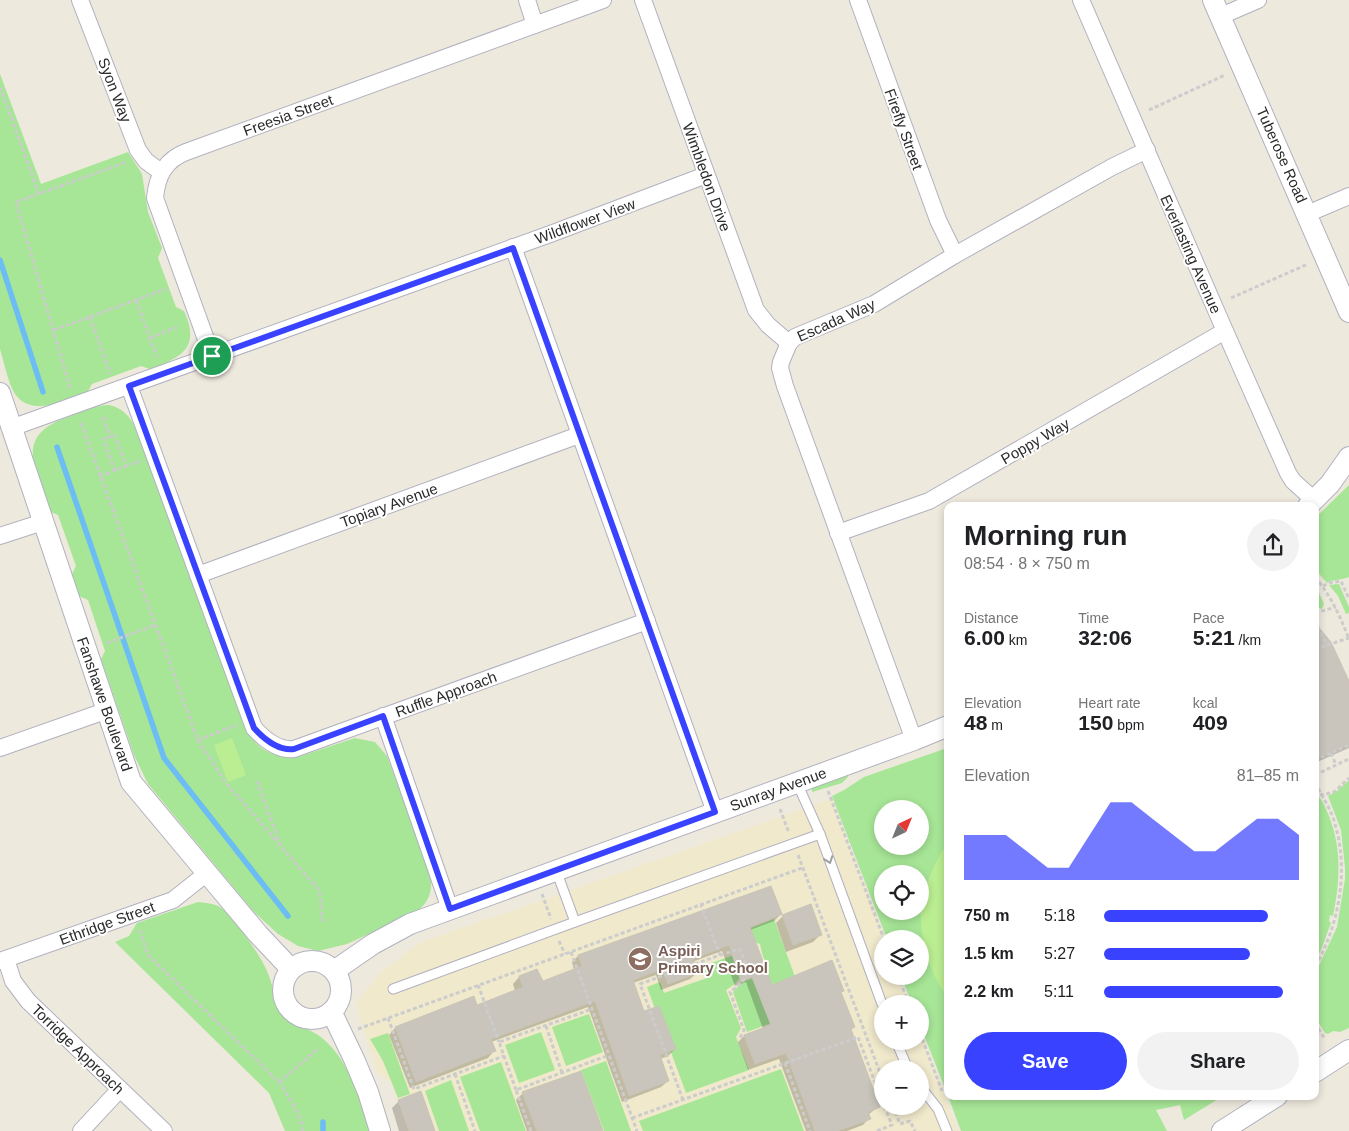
<!DOCTYPE html>
<meta charset="utf-8">
<style>
:root{--surface:#fff;--page:#f2f2f2;--text:#202124;--muted:#757577;--accent:#3943ff}
body{margin:0;font-family:Helvetica,sans-serif;background:var(--page);color:var(--text);height:100vh;display:flex;flex-direction:column;font-size:19px;white-space:nowrap}
*{box-sizing:border-box;margin:0}
p{font-size:16px;color:var(--muted)}
.icon{flex:none;width:28px;height:28px;fill:none;stroke:currentColor;stroke-width:2;stroke-linecap:round;stroke-linejoin:round}
.map{position:relative;flex:1;overflow:hidden}
.panel{position:absolute;left:944px;top:502px;width:375px;height:598px;display:flex;flex-direction:column;background:var(--surface);border-radius:10px;box-shadow:0 2px 8px #0003}
.panel>*{flex:none}
.needle{width:32px;rotate:43deg}
.controls{position:absolute;left:874px;top:800px;display:grid;gap:10px}
.controls a{display:grid;place-items:center;width:55px;height:55px;border-radius:50%;background:var(--surface);box-shadow:0 2px 8px #0003;font-size:25px}
.pin{position:absolute;display:grid;place-items:center;width:42px;height:42px;color:#fff;margin:-21px;border:2px solid #fff;border-radius:50%;box-shadow:0 1px 5px #0007}
.round{display:grid;place-items:center;flex:none;width:52px;height:52px;border-radius:26px;background:var(--page)}
.overview{display:flex;align-items:center;justify-content:space-between;height:85px;padding:0 20px}
h1{font-size:28px;font-weight:800;line-height:38px}
.stats{display:grid;grid-template-columns:repeat(3,1fr);gap:8px;height:85px;padding:5px 20px}
.stats div{display:grid;align-content:center}
.stats b{font-size:21px;font-weight:800}
.stats small{font-size:14px;font-weight:400}
.stats p{font-size:14px}
.chart{height:140px;padding:10px 20px}
.chart p{display:flex;justify-content:space-between}
.chart svg{width:100%;height:90px;margin-top:5px;fill:var(--accent);opacity:.7}
.button{display:flex;gap:10px;margin-top:auto;padding:10px 20px}
.button a{flex:1;height:58px;border-radius:30px;background:var(--accent);color:#fff;font-size:20px;font-weight:800;line-height:58px;text-align:center}
.button a+a{background:var(--page);color:var(--text)}
ul{padding:0 20px;list-style:none;font-size:16px}
li{display:grid;grid-template-columns:80px 60px 1fr;align-items:center;height:38px}
li i{height:12px;border-radius:6px;background:var(--accent)}
.map>svg:first-child{display:block}
</style>
<div class="map">
<svg width="1349" height="1131" viewBox="0 0 1349 1131">
<rect width="100%" height="100%" fill="#eee9dd"/>
<path fill="#f0e9cc" fill-rule="evenodd" d="M831 799 885 939H882V976H899L909 1004H882V1041H920V1031L958 1131H407L392 1083 377 1072 356 1004 378 975 419 943ZM882 1069H920V1106H882Z"/>
<g fill="#a7e697" fill-rule="evenodd">
<path d="M0 74 41 184 128 152 142 174 148 212 162 248 158 258 176 307 184 311C201 348 181 358 150 369L141 366 92 384 87 393C65 400 32 418 15 394 8 383 4 362 0 349Z"/>
<path d="M109 405C122 408 129 415 135 427L245 727C255 749 275 759 298 757L355 738 375 742 387 756 428 867C434 887 432 900 415 913L347 944 318 951 298 946 278 934 253 911 148 784 134 755 101 659 105 651 88 600 79 596 72 574 76 566 58 515 51 512C36 470 12 436 68 417 81 412 95 405 109 405Z"/>
<path d="M1349 485V577C1342 580 1333 579 1327 583L1315 569V518Z"/>
<path d="M1315 584 1324 604 1322 609 1315 607Z"/>
<path d="M1339 584 1349 607V613L1346 614 1338 596 1329 585Z"/>
<path d="M947 748 948 1096 920 1025V1004H912L901 976H920V939H887L832 796 844 790 864 777ZM882 809H920V846H882ZM882 874H920V911H882Z"/>
<path d="M847 773 848 777 842 783 812 792V787Z"/>
<path d="M1349 780V1028L1340 1032 1333 1031 1328 1034 1325 1033 1315 1017V974L1337 927 1345 879V868L1341 830 1328 796 1337 791Z"/>
<path d="M1315 793C1323 800 1325 807 1329 816 1342 849 1340 883 1333 916L1330 915 1329 921 1331 923 1321 950 1315 962Z"/>
<path d="M198 902C205 903 214 903 220 907 233 916 261 956 267 971 273 984 274 1001 284 1013 294 1026 310 1028 322 1038 350 1061 359 1098 370 1131H285L269 1093 115 942 129 936 137 923Z"/>
<path d="M774 919 807 1010 747 1032 733 992 742 982 765 974 768 971 769 966 763 957 760 944 752 941 731 946 720 940Z"/>
<path d="M734 955 743 974 735 984 726 990 741 1028 736 1037 749 1070 686 1093 647 987 660 982 664 993 707 978 703 966Z"/>
<path d="M589 1014 603 1052 566 1066 552 1027Z"/>
<path d="M541 1032 555 1070 519 1083 505 1045Z"/>
<path d="M388 1033 410 1094 398 1098 383 1061 370 1039Z"/>
<path d="M606 1061 631 1131H604L581 1070Z"/>
<path d="M501 1062 526 1131H480L460 1077Z"/>
<path d="M781 1069 804 1131H643L639 1121Z"/>
<path d="M451 1080 469 1131H439L425 1091Z"/>
<path d="M948 1096H1223L1184 1120 1180 1105 1156 1110 1167 1131H961Z"/>
</g>
<g fill="#bbee92">
<path d="M232 738 246 775 228 782 214 745Z"/>
<path d="M947 845V997C930 974 919 938 921 909 923 890 935 859 947 845Z"/>
</g>
<g fill="#0003">
<path d="M1315 624 1349 684V748L1315 763Z"/>
<path d="M781 914 774 921 750 930 772 986 840 993 853 1027 850 1030 878 1107 868 1115 869 1118 863 1125 847 1131H806L779 1059 748 1070 738 1042 744 1036 763 1029 746 982 735 986 722 951 692 962 697 973 690 979 661 990 656 975 633 983 644 1013 675 1049 668 1056 660 1059 668 1081 661 1087 622 1102 588 1007 491 1042 494 1051 488 1058 410 1088 389 1035 395 1028 473 998 476 1006 515 991 513 984 519 977 537 971 542 982 574 970 572 962 578 956Z"/>
<path d="M783 916 821 934 813 942 786 952 776 923Z"/>
<path d="M523 1093 601 1131H527L516 1100Z"/>
<path d="M399 1101 434 1131H399L392 1108Z"/>
</g>
<g fill="none" stroke-linecap="round" stroke-linejoin="round">
<g stroke="#6cbdf4" stroke-width="5.5">
<path d="M0 260 43 392"/>
<path d="M57 447 164 758 288 916"/>
<path d="M323 1122V1131"/>
</g>
</g>
<g fill="#c9c5bc" stroke="#c9c5b6">
<path d="M1315 623 1331 642 1349 681V744L1315 759Z"/>
<path d="M771 886 782 914 750 927 772 985 832 960 844 991 841 992 855 1027 851 1029 880 1107 868 1112 871 1119 837 1131H815L786 1053 755 1064 744 1035 771 1025 752 977 741 981 729 945 693 959 698 973 668 984 662 969 633 980 644 1011 659 1006 676 1049 660 1055 669 1081 629 1096 595 1001 491 1039 496 1051 416 1082 395 1027 474 996 477 1005 523 987 519 976 537 969 543 981 582 966 578 955Z"/>
<path d="M811 904 822 935 793 945 782 915Z"/>
<path d="M581 1071 603 1131H537L522 1092Z"/>
<path d="M421 1091 435 1131H409L398 1100Z"/>
</g>
<g fill="none" stroke-linecap="round" stroke-linejoin="round">
<g stroke="#b1b1c0" stroke-width="11">
<g id="service">
<path d="M797 783 820 834 882 1004"/>
<path d="M556 870 575 922 820 834"/>
<path d="M393 989 575 922"/>
<path d="M896 1041 908 1069"/>
<path d="M920 1086 938 1109 947 1131"/>
</g>
</g>
<g stroke="#b1b1c0" stroke-width="18">
<g id="minor">
<path d="M80 0 138 150 146 161 161 172"/>
<path d="M527 0 535 25"/>
<path d="M643 0 756 310 768 325 789 343"/>
<path d="M858 0 938 220 955 255"/>
<path d="M1081 0 1225 331 1288 473 1293 481 1314 500"/>
<path d="M1221 16 1258 0"/>
<path d="M1307 214 1349 196"/>
<path d="M513 247 715 812"/>
<path d="M212 356 155 198C157 176 165 160 186 152L603 0"/>
<path d="M129 386 254 728C264 739 278 751 294 749L647 621"/>
<path d="M11 428 553 233 706 175"/>
<path d="M838 533 929 501 1225 331"/>
<path d="M0 536 43 522"/>
<path d="M198 575 579 435"/>
<path d="M383 716 450 909"/>
<path d="M914 740 785 386 780 368 781 362 789 343 795 337 874 304 955 255 1112 167 1147 150"/>
<path d="M0 748 108 710"/>
<path d="M6 959 13 981 28 1001 164 1131"/>
<path d="M0 961 173 900 207 873"/>
<path d="M81 1131 120 1089"/>
</g>
</g>
<g stroke="#b1b1c0" stroke-width="22">
<g id="tertiary">
<path d="M1213 0 1349 312"/>
<path d="M0 393 131 782 258 934 291 969"/>
<path d="M1308 506 1330 484 1349 457"/>
<circle cx="312" cy="990" r="29"/>
<path d="M334 971 373 944 410 924 914 740 948 726"/>
<path d="M332 1013 354 1059 368 1092 380 1131"/>
<path d="M1315 1072 1349 1050"/>
<path d="M1222 1131 1277 1096"/>
</g>
</g>
<g stroke="#ccc" stroke-width="3" stroke-dasharray="4 2.5" stroke-linecap="butt">
<path d="M0 87 39 194"/>
<path d="M1149 110 1225 75"/>
<path d="M1231 298 1308 264"/>
<path d="M136 300 157 357"/>
<path d="M90 317 110 374"/>
<path d="M54 330 166 289"/>
<path d="M150 338 177 327"/>
<path d="M70 388 16 202 127 162"/>
<path d="M103 417 110 437"/>
<path d="M81 423 198 740 226 783 318 889C323 900 319 912 324 923"/>
<path d="M115 471 103 439 115 435 126 466"/>
<path d="M100 476 140 461"/>
<path d="M1315 577C1331 596 1340 616 1349 639"/>
<path d="M1323 586 1329 583 1341 581 1349 599"/>
<path d="M1315 613 1336 607"/>
<path d="M1315 621 1327 645"/>
<path d="M107 643 155 625"/>
<path d="M1315 649 1349 638"/>
<path d="M198 740 237 725"/>
<path d="M1331 753 1336 765"/>
<path d="M1315 760 1349 745"/>
<path d="M1315 775 1349 759"/>
<path d="M257 781 281 847"/>
<path d="M1315 783C1322 796 1331 809 1335 824 1349 871 1339 925 1315 967"/>
<path d="M1315 790 1322 795 1334 792 1349 778"/>
<path d="M828 791 884 939"/>
<path d="M780 809 789 833"/>
<path d="M798 855 882 1078"/>
<path d="M542 894 551 919"/>
<path d="M140 930 148 955 279 1082C289 1097 300 1112 303 1131"/>
<path d="M559 941 565 954"/>
<path d="M571 952 637 1131"/>
<path d="M720 955 740 949C749 971 752 976 730 992L744 1030 740 1038"/>
<path d="M898 976 909 1004"/>
<path d="M478 985 499 1042"/>
<path d="M388 1018 414 1089 504 1056"/>
<path d="M1315 1023 1325 1039"/>
<path d="M546 1026 562 1073"/>
<path d="M358 1029 802 868"/>
<path d="M920 1033 942 1091"/>
<path d="M785 1063 810 1131"/>
<path d="M455 1074 475 1131"/>
<path d="M279 1082 319 1048"/>
<path d="M516 1090 499 1042 592 1009"/>
<path d="M683 1100 640 984 720 955 701 905"/>
<path d="M893 1106 900 1124 910 1121 915 1131"/>
<path d="M632 1118 858 1037 882 1101"/>
<path d="M531 1131 516 1090 609 1055"/>
<path d="M877 1131 892 1125 884 1106"/>
</g>
<use href="#service" stroke="#fff" stroke-width="9"/>
<use href="#minor" stroke="#fff" stroke-width="16"/>
<use href="#tertiary" stroke="#fff" stroke-width="20"/>
</g>
<defs><path id="oneway-chevron" d="M-2-3.5L2.5 0L-2 3.5" fill="none" stroke-width="1.6" stroke-linecap="round" stroke-linejoin="round" transform="scale(1.25)"/></defs>
<use stroke="#a0a0a0" href="#oneway-chevron" transform="translate(829 860) rotate(70)"/>
<g fill="none" stroke-linecap="round" stroke-linejoin="round">
<g stroke="#fff" stroke-width="10">
<path id="route" d="M513 248 715 812 450 909 383 716 294 749C278 751 264 739 254 728L129 386Z"/>
</g>
<use href="#route" stroke="#3943ff" stroke-width="6"/>
</g>
<defs>
<g id="school-disc" transform="scale(1.25)"><circle r="9.5" fill="#8d6e63" stroke="#fff"/><path d="M0-5L7-2L0 1L-7-2ZM-4 1L0 2.5L4 1V4Q0 6-4 4Z" fill="#fff"/></g>
</defs>
<g fill-rule="evenodd">
<use href="#school-disc" x="640" y="959"/>
</g>
<g text-anchor="middle" dominant-baseline="central" stroke-width="4" stroke-linejoin="round" paint-order="stroke">
<g font-size="15" fill="#2b2b2b" stroke="#fff">
<text transform="translate(115 90) rotate(69)">Syon Way</text>
<text transform="translate(288 115) rotate(-20)">Freesia Street</text>
<text transform="translate(904 129) rotate(70)">Firefly Street</text>
<text transform="translate(1282 155) rotate(66)">Tuberose Road</text>
<text transform="translate(707 177) rotate(70)">Wimbledon Drive</text>
<text transform="translate(585 221) rotate(-20)">Wildflower View</text>
<text transform="translate(1191 254) rotate(66)">Everlasting Avenue</text>
<text transform="translate(836 320) rotate(-24)">Escada Way</text>
<text transform="translate(1035 441) rotate(-30)">Poppy Way</text>
<text transform="translate(389 505) rotate(-20)">Topiary Avenue</text>
<text transform="translate(446 694) rotate(-20)">Ruffle Approach</text>
<text transform="translate(105 704) rotate(71)">Fanshawe Boulevard</text>
<text transform="translate(778 789) rotate(-20)">Sunray Avenue</text>
<text transform="translate(107 923) rotate(-20)">Ethridge Street</text>
<text transform="translate(78 1049) rotate(44)">Torridge Approach</text>
</g>
<g font-size="15" font-weight="bold" fill="#785e54" stroke="#fff" text-anchor="start">
<text x="658" y="950">Aspiri<tspan x="658" dy="17">Primary School</tspan></text>
</g>
</g>
</svg>
<div class="controls">
<a><svg class="needle" viewBox="-14 -14 28 28"><path d="M0-13l5 13h-10z" fill="#e53935"/><path d="M0 13l5-13h-10z" fill="#757577"/></svg></a>
<a><svg class="icon" aria-label="locate" viewBox="0 0 24 24"><circle cx="12" cy="12" r="6"/><path d="M12 2v4M12 18v4M2 12h4M18 12h4"/></svg></a>
<a><svg class="icon" aria-label="layers" viewBox="0 0 24 24"><path d="M12 4l9 5-9 5-9-5zM3 14l9 5 9-5"/></svg></a>
<a>+</a>
<a>−</a>
</div>
<div class="pin" style="left:212px;top:356px;background:#1e9e55"><svg class="icon" aria-label="arrive" viewBox="0 0 24 24"><path d="M6 21V4h12l-3 4 3 4H6"/></svg></div>
<section class="panel">
<div class="overview"><div><h1>Morning run</h1><p>08:54 · 8 × 750 m</p></div><a class="round"><svg class="icon" aria-label="share" viewBox="0 0 24 24"><path d="M12 15V3M7 8l5-5 5 5M5 13v7h14v-7"/></svg></a></div>
<div class="stats">
<div><p>Distance</p><b>6.00<small> km</small></b></div>
<div><p>Time</p><b>32:06</b></div>
<div><p>Pace</p><b>5:21<small> /km</small></b></div>
</div>
<div class="stats">
<div><p>Elevation</p><b>48<small> m</small></b></div>
<div><p>Heart rate</p><b>150<small> bpm</small></b></div>
<div><p>kcal</p><b>409</b></div>
</div>
<div class="chart"><p><span>Elevation</span>81–85 m</p>
<svg viewBox="0 0 160 44" preserveAspectRatio="none"><path d="M0 44V22L10 22L20 22L30 30L40 38L50 38L60 22L70 6L80 6L90 14L100 22L110 30L120 30L130 22L140 14L150 14L160 22V44z"/></svg>
</div>
<ul>
<li><b>750 m</b>5:18<i style="width:84%"></i></li>
<li><b>1.5 km</b>5:27<i style="width:75%"></i></li>
<li><b>2.2 km</b>5:11<i style="width:92%"></i></li>
</ul>
<div class="button"><a>Save</a><a>Share</a></div>
</section>
</div>
